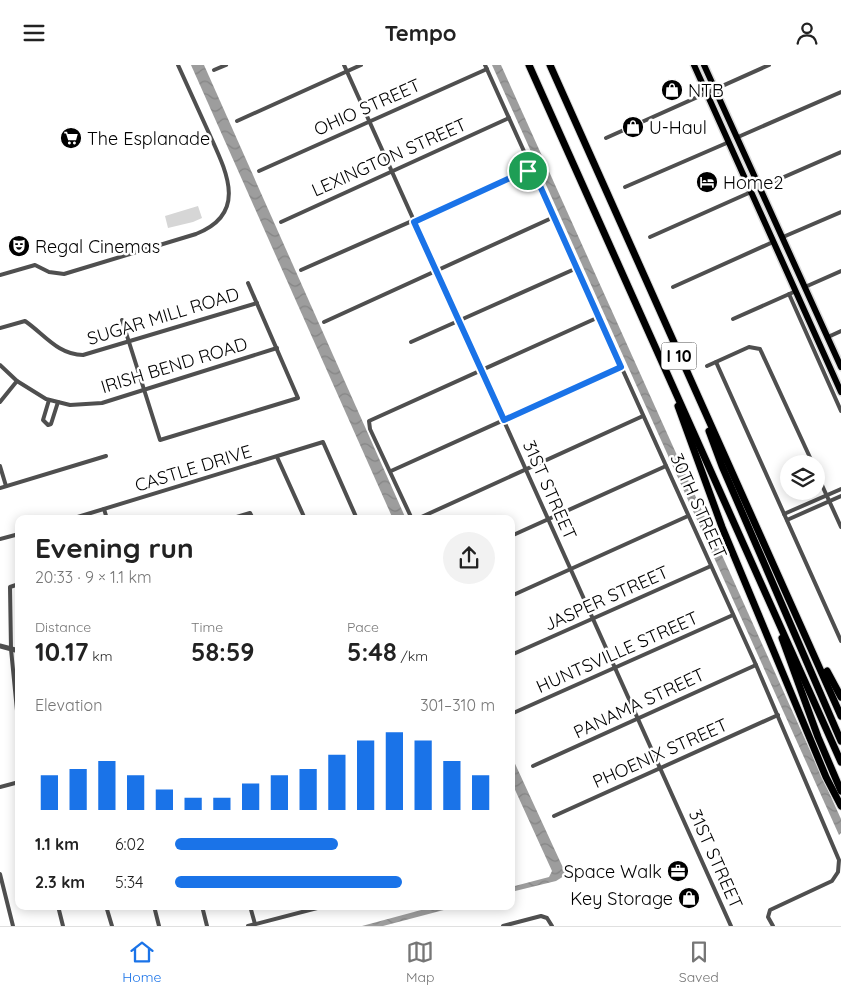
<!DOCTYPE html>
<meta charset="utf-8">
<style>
:root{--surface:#fff;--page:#f2f2f2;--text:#222;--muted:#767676;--line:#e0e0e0;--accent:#1a73e8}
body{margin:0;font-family:Quicksand,sans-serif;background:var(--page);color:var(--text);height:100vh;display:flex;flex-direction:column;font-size:19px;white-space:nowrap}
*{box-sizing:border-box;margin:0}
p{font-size:16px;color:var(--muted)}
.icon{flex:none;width:28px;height:28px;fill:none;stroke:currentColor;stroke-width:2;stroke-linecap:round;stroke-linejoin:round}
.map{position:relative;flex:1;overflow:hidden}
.drawer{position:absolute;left:15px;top:450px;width:500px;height:395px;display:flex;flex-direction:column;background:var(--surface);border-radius:10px;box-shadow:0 2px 12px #0003}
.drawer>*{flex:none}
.tools{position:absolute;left:780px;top:390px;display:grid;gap:10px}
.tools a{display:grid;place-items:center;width:45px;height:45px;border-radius:50%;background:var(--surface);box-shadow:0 2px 12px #0003;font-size:25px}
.pin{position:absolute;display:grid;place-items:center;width:42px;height:42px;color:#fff;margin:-21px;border:2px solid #fff;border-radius:50%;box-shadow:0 1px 5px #0007}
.round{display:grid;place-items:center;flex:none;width:52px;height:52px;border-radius:26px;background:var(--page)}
.summary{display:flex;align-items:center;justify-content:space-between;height:85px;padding:0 20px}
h1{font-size:28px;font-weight:800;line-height:38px}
.stats{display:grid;grid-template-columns:repeat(3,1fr);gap:8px;height:85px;padding:5px 20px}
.stats div{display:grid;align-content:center}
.stats b{font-size:25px;font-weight:800}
.stats small{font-size:14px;font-weight:400}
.stats p{font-size:14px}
.chart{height:140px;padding:10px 20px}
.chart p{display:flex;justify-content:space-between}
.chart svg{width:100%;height:90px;margin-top:5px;stroke:var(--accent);stroke-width:6}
ul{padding:0 20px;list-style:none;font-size:16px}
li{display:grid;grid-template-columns:80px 60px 1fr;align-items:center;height:38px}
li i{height:12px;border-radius:6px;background:var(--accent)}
header{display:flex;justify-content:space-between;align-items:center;height:65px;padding:0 20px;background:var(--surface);font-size:22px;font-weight:800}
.dock{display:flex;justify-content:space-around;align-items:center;height:70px;border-top:1px solid var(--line);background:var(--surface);font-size:14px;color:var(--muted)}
.dock a{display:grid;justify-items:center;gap:2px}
.dock .selected{color:var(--accent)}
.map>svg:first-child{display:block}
</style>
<header><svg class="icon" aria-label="menu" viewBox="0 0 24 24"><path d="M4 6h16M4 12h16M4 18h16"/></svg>Tempo<svg class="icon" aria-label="person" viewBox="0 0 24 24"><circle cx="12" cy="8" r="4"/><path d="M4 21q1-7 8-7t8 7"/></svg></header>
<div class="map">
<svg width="841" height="861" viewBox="0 0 841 861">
<defs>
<pattern id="water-waves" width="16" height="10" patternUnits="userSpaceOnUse" patternTransform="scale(1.25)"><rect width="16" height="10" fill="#9d9d9d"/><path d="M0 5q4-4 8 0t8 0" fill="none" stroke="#858585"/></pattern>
</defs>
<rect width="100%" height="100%" fill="#fff"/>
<path fill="#d6d6d6" d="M198 141 202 153 193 157 168 163 165 151Z"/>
<g fill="url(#water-waves)">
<path d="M191 0H204L406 454H393Z"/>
<path d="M492 0H501L841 754V768L839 770Z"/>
<path d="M511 690 565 807 564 811 556 816 511 827V822L549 812 552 806 511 716Z"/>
<path d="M436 841H459L383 861H362Z"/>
</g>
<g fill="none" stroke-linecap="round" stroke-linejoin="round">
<g stroke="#dbdbdb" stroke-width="9">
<g id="primary">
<path d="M694 0 841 327"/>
<path d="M704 0 841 302"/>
</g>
</g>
<g stroke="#dbdbdb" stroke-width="9">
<g id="motorway">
<path d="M529 0 841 697"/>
<path d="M550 0 841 651"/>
<path d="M678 341 722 462 826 712 841 741"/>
<path d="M709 366 722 401 841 676"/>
<path d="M782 573 818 672 841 726"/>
<path d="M827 606 841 632"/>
</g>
</g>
<g stroke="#4f4f4f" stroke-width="4">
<path d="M344 0 731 861"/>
<path d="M485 0 756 600 839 795 838 807 832 816 770 845 768 852 773 861"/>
<path d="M214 5 226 0"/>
<path d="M237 56 361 0"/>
<path d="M738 72 841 27"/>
<path d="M606 73 769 0"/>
<path d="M259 106 487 4"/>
<path d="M625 122 729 77"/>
<path d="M761 122 841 87"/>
<path d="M281 157 509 53"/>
<path d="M650 172 751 127"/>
<path d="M783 172 841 147"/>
<path d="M301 205 532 103"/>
<path d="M0 210 35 200 49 207 64 209 196 169C250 148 225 104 208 66 198 44 188 22 178 0"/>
<path d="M673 222 773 177"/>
<path d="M805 222 841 206"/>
<path d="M789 229 841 346"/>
<path d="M733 254 796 226"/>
<path d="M122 255 160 375 298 333 248 218"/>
<path d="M324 257 554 152"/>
<path d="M0 263 25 256C44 269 58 290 83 290L257 238"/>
<path d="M828 272 841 266"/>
<path d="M411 277 577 203"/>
<path d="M716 297 841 576"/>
<path d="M0 300 17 316 46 334 70 340 102 338 277 283"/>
<path d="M707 301 749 282 760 284 813 399"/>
<path d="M49 335 43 355 48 360 51 359 58 337"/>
<path d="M0 337 17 316"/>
<path d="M277 392 305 454"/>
<path d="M0 401 6 421"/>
<path d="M391 406 621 302"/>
<path d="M816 407 841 462"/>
<path d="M0 423 106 391"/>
<path d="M104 444 107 454"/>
<path d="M784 449 841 424"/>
<path d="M71 454 323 377 357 454"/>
<path d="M230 454 250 448 253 454"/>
<path d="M412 454 370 364 369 356 599 252"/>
<path d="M417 454 643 351"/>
<path d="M787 455 841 431"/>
<path d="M511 471 666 401"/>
<path d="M0 474 19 469"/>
<path d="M19 519 10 522 11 584 19 666"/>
<path d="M511 531 688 451"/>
<path d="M511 590 711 501"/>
<path d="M511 649 733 550"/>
<path d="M533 701 756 600"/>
<path d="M0 722 19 717"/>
<path d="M554 751 778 650"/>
<path d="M0 809 13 861"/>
<path d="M58 841 63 861"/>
<path d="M106 841 112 861"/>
<path d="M154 841 159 861"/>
<path d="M202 841 207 861"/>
<path d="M250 841 255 859"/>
<path d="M248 861 325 841"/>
<path d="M503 861 541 851 547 853 552 861"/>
</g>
<path stroke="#4f4f4f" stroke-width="5" d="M0 581 19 586"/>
<use href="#primary" stroke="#000" stroke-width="6"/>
<use href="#motorway" stroke="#000" stroke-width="7"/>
</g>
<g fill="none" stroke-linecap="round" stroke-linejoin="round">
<g stroke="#fff" stroke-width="10">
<path id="route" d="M532 103 621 302 504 355 414 157Z"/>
</g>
<use href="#route" stroke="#1a73e8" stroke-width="6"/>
</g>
<defs>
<g id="shop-disc" transform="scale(1.125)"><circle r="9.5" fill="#000" stroke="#fff"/><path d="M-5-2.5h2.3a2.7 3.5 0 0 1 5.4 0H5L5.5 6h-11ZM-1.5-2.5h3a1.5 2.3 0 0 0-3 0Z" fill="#fff"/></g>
<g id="supermarket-disc" transform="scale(1.125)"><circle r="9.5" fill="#000" stroke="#fff"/><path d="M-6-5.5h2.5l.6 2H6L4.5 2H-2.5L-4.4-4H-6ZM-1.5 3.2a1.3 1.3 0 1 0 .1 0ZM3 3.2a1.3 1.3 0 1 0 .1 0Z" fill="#fff"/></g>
<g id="hotel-disc" transform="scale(1.125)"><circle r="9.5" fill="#000" stroke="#fff"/><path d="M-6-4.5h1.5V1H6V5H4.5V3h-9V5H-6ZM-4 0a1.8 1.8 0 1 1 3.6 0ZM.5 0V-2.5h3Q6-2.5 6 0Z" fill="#fff"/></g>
<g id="theatre-disc" transform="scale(1.125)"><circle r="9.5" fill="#000" stroke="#fff"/><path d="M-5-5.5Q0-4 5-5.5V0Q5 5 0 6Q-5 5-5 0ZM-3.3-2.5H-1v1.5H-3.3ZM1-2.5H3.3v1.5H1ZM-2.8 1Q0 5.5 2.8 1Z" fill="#fff"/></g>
<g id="office-disc" transform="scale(1.125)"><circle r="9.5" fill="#000" stroke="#fff"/><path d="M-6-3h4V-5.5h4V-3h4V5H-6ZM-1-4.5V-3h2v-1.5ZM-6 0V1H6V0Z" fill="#fff"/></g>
</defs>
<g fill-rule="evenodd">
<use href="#shop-disc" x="672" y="25"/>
<use href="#shop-disc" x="633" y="62"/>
<use href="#supermarket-disc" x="71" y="73"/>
<use href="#hotel-disc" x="707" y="117"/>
<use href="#theatre-disc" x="19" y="181"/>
<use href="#office-disc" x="678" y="806"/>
<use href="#shop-disc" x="689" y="833"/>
</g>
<g text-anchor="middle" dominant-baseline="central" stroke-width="5" stroke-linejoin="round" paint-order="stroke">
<rect fill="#fff" stroke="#4c4c4c" stroke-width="1" x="661.5" y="277.5" width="35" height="27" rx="4"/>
<g font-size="16" font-weight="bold" fill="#000">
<text x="679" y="291">I 10</text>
</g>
<g font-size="18" fill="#000" stroke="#fff" text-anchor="start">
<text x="688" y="25">NTB</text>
<text x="649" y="62">U-Haul</text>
<text x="87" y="73">The Esplanade</text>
<text x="723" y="117">Home2</text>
<text x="35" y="181">Regal Cinemas</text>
<text x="662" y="806" text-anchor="end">Space Walk</text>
<text x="673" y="833" text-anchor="end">Key Storage</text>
</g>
<g font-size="18" fill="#000" stroke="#fff">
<text transform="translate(367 42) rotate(-24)">OHIO STREET</text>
<text transform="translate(389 92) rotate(-24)">LEXINGTON STREET</text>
<text transform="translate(163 251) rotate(-17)">SUGAR MILL ROAD</text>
<text transform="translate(174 300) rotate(-17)">IRISH BEND ROAD</text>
<text transform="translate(193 403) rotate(-17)">CASTLE DRIVE</text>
<text transform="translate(550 425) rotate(66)">31ST STREET</text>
<text transform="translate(699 441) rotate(66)">30TH STREET</text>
<text transform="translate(606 533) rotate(-24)">JASPER STREET</text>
<text transform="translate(617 587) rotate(-24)">HUNTSVILLE STREET</text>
<text transform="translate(639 638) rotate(-25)">PANAMA STREET</text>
<text transform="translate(660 688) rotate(-24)">PHOENIX STREET</text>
<text transform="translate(716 794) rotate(66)">31ST STREET</text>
</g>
</g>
</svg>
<div class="tools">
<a><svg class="icon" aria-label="layers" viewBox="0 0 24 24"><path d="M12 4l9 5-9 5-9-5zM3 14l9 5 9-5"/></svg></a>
</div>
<div class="pin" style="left:528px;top:106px;background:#1e9e55"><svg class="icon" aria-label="arrive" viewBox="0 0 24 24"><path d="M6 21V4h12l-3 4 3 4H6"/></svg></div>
<section class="drawer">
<div class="summary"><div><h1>Evening run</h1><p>20:33 · 9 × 1.1 km</p></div><a class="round"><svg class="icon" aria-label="share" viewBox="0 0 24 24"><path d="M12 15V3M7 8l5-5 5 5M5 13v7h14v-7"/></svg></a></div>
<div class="stats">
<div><p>Distance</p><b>10.17<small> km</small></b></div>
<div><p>Time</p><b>58:59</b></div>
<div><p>Pace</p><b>5:48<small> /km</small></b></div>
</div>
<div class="chart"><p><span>Elevation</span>301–310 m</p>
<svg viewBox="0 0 160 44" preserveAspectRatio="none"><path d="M5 44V27M15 44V24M25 44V20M35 44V27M45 44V34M55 44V38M65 44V38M75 44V31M85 44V27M95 44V24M105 44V17M115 44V10M125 44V6M135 44V10M145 44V20M155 44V27"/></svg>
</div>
<ul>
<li><b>1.1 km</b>6:02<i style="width:51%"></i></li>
<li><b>2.3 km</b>5:34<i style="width:71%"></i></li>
</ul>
</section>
</div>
<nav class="dock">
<a class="selected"><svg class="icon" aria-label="home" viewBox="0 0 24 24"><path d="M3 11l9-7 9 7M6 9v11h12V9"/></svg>Home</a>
<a><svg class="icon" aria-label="map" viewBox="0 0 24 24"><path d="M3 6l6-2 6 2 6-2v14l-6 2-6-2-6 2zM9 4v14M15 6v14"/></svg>Map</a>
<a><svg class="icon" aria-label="saved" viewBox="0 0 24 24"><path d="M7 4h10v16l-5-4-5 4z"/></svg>Saved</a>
</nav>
